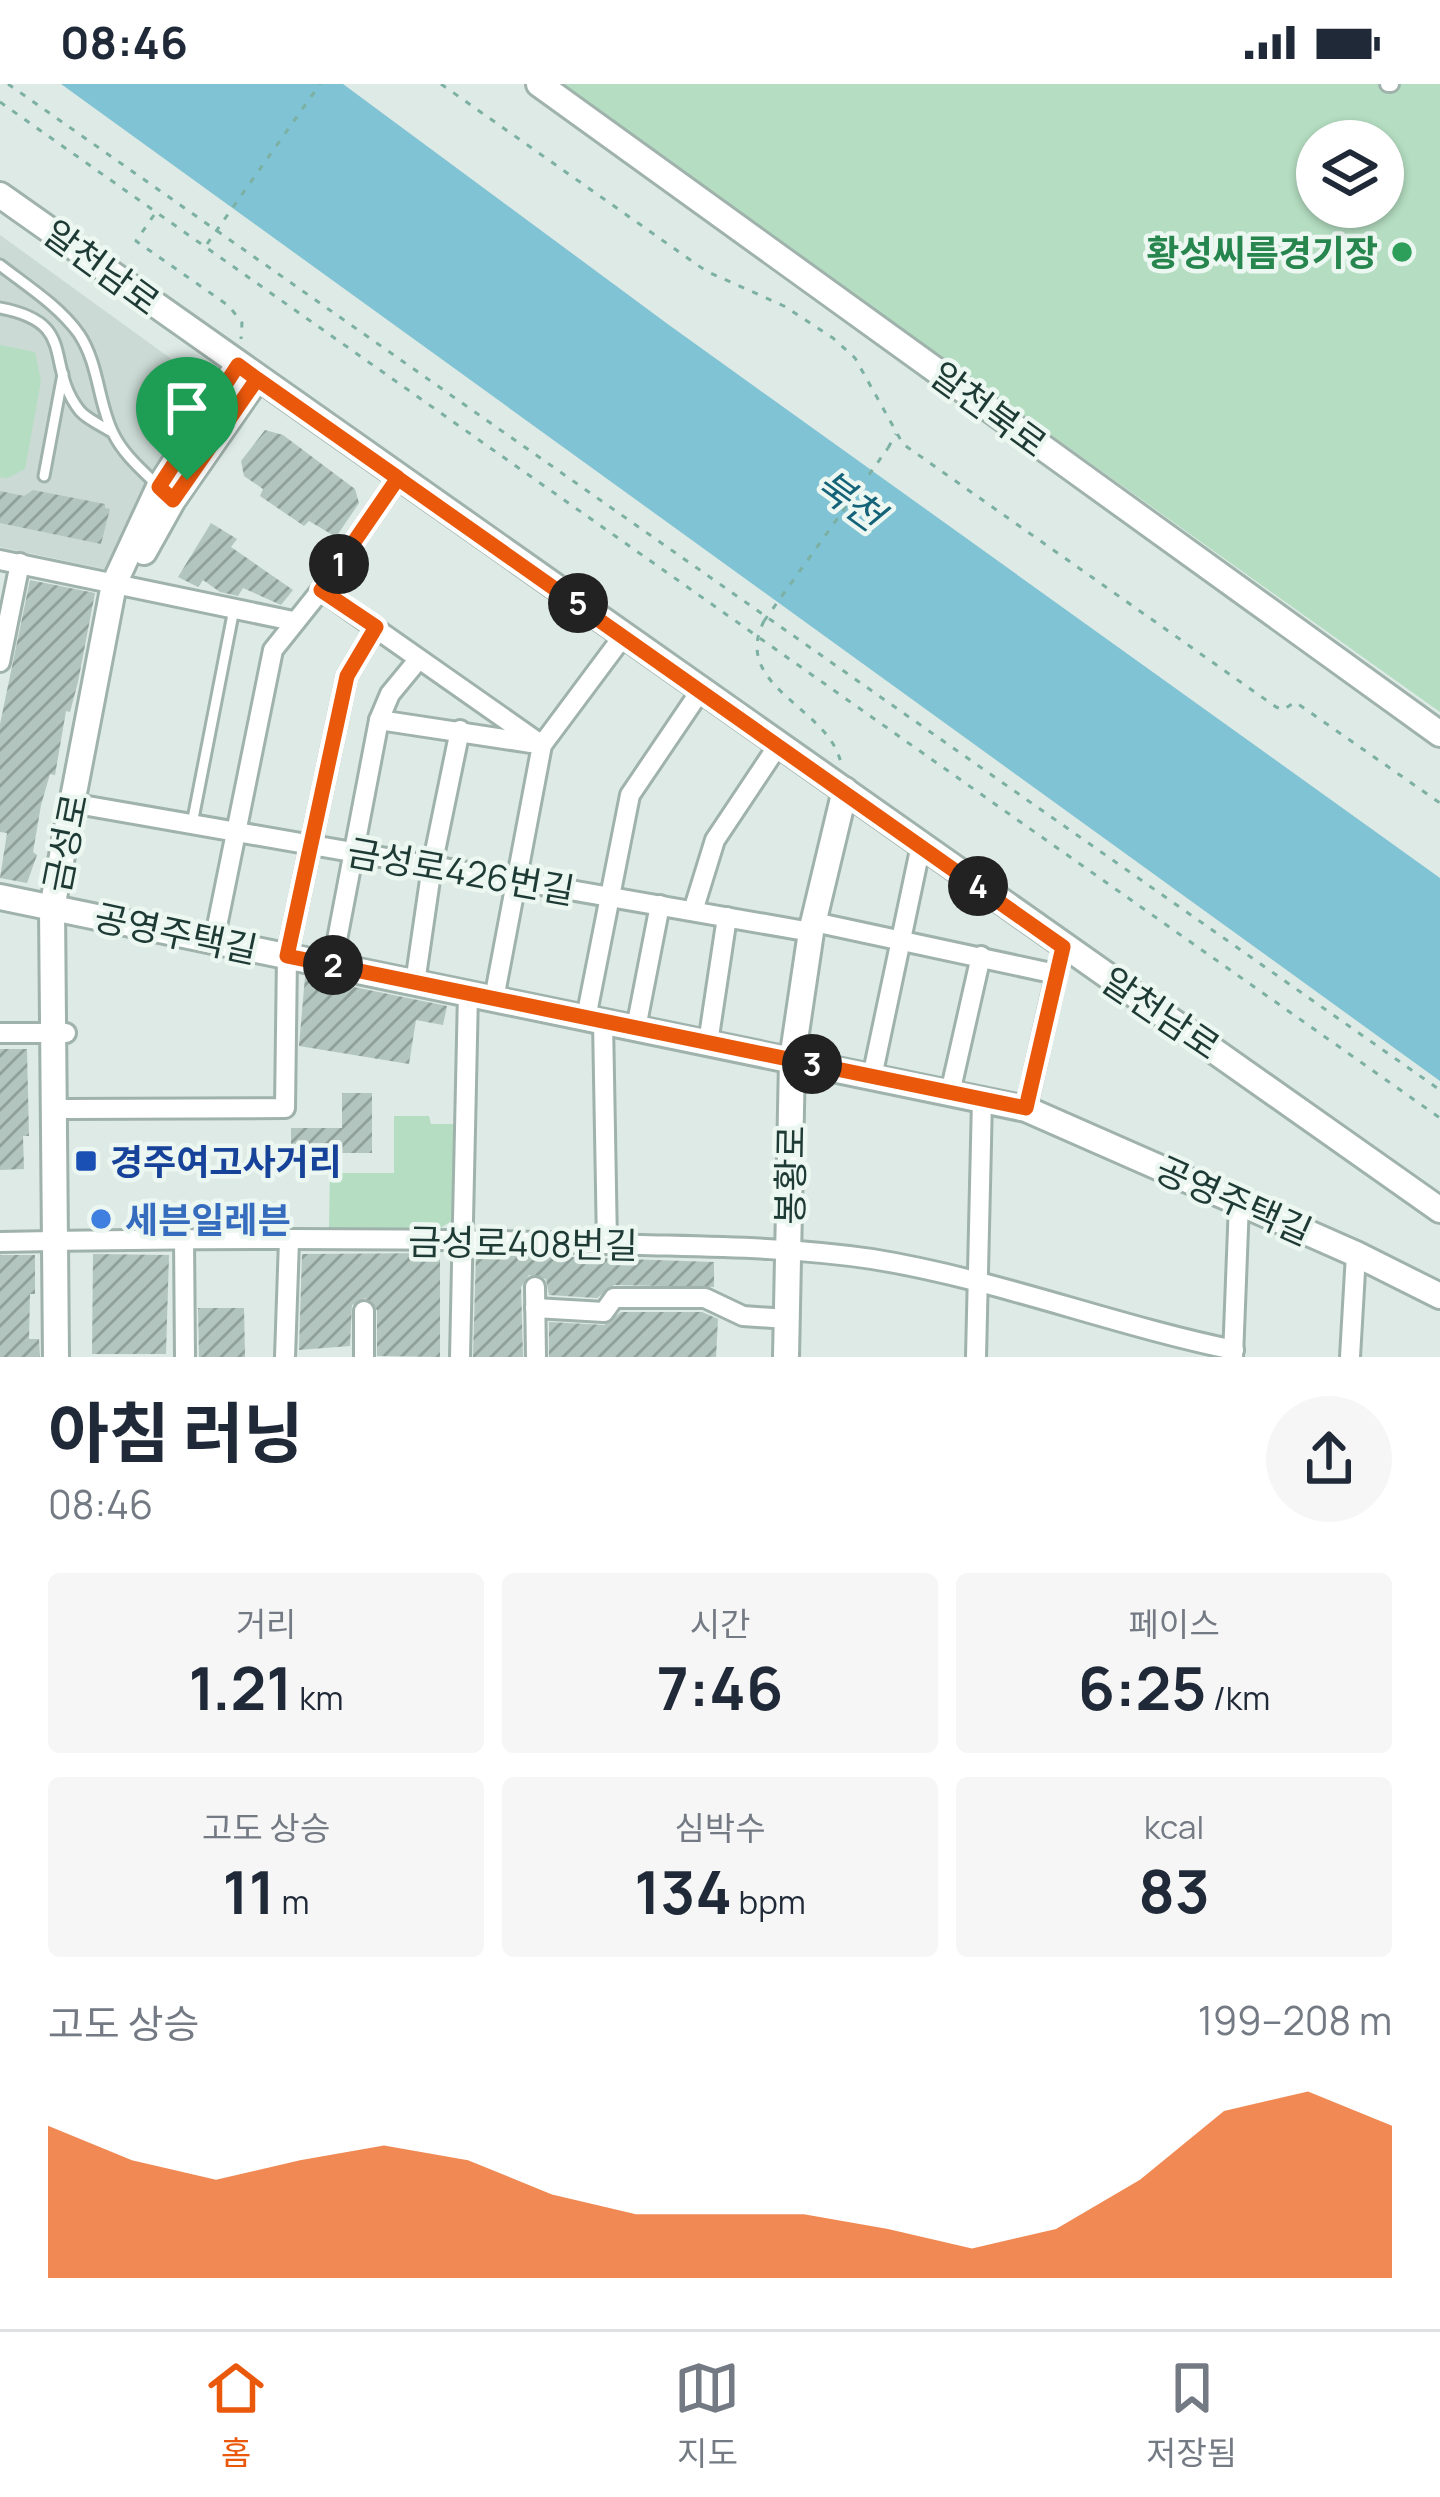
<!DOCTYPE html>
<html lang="ko">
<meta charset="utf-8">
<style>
:root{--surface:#fff;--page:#f6f6f7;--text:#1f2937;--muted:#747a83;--line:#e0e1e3;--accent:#ea580c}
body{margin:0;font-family:Manrope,"Noto Sans KR",sans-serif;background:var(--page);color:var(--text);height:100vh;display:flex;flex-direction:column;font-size:45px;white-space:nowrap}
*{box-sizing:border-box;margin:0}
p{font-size:39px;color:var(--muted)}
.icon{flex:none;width:66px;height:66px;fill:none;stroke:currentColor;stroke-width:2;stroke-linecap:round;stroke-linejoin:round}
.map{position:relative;height:1273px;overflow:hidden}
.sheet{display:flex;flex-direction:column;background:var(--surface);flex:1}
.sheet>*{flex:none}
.buttons{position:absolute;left:1296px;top:36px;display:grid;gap:24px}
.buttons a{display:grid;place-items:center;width:108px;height:108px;border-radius:50%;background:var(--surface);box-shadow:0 3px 9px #0004;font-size:60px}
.pin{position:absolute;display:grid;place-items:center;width:102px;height:102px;color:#fff;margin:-123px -51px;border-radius:50% 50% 50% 0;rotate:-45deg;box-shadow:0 0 12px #0007}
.pin .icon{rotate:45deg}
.km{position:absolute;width:60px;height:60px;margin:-30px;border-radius:50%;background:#222;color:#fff;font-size:33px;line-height:60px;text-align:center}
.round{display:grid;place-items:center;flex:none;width:126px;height:126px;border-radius:63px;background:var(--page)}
.overview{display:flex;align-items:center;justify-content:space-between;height:204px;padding:0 48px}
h1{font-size:66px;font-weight:700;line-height:90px}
.metrics{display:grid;grid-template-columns:repeat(3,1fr);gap:18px;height:204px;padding:12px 48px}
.metrics div{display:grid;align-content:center;border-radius:12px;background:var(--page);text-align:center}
.metrics b{font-size:60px;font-weight:700}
.metrics small{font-size:33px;font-weight:400}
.metrics p{font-size:33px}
.chart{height:336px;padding:24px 48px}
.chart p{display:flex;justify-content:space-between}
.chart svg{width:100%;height:216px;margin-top:12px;fill:var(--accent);opacity:.7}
.status{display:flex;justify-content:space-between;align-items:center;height:84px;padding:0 60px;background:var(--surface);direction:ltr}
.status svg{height:33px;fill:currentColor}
.dock{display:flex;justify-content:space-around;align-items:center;height:168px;border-top:3px solid var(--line);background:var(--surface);font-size:33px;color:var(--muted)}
.dock a{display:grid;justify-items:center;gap:6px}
.dock .active{color:var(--accent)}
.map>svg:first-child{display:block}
</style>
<div class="status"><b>08:46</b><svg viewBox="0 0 49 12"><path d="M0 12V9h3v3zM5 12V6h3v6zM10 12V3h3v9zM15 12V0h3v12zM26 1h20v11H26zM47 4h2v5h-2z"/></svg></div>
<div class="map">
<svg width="1440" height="1273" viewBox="0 0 1440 1273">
<defs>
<pattern id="building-hatch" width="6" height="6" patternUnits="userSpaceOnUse" patternTransform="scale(3)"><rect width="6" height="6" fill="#b2c5be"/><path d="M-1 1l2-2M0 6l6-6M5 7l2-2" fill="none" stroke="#90a19b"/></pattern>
</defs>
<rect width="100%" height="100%" fill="#ddeae5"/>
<path fill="#cbdad4" d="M0 151 206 300 136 420 109 486 0 463Z"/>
<g fill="#b4ddc1" fill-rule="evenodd">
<path d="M558 0H1440V628ZM1317 57H1383V123H1317Z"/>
<path d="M0 261 35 268 41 297 25 385 7 394 0 393Z"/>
<path d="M394 1032H429L431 1040H457L453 1136 439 1145 329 1144 330 1089H394Z"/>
</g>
<path fill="#80c3d4" d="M61 0H343L669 241 1440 794V997Z"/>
<g fill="url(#building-hatch)">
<path d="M265 346 283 351 355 405 359 419 336 453 309 437 304 442 260 412 263 405 244 392 241 377Z"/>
<path d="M33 406 105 420V424L110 425 101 460 0 439V407L24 412Z"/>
<path d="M211 439 237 455 231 463 293 506 281 521 243 504 238 512 220 508 203 496 198 503 178 493Z"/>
<path d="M30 496 95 509 78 598 70 628 66 627 55 691 50 690 41 721 33 768 37 771 27 799 0 794 7 749 0 748V640Z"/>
<path d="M305 893 447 922 443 941 416 936 409 980 299 962Z"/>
<path d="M0 965H27L29 1052H23L24 1085 0 1086Z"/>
<path d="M342 1009H372V1069H291V1044H342Z"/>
<path d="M440 1169V1273L377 1272V1226L365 1214 352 1221 350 1262 299 1266 302 1170Z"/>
<path d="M93 1170 169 1171 166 1270H92Z"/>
<path d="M476 1170 714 1178V1203L614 1201 597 1214 549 1211 546 1195 529 1191 521 1203 523 1273H473Z"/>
<path d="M0 1171H35V1210H30L29 1255H39L40 1273H0Z"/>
<path d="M198 1224H244L245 1273H199Z"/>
<path d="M621 1228H702L718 1235 716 1273H549V1238L604 1241Z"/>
</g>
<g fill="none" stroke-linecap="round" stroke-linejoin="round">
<g stroke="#a0b2ac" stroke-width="15">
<g id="service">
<path d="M0 181C27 202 59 222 79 250 99 280 98 319 113 349 123 370 141 385 156 400"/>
<path d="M0 224C80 239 43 280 80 327 87 335 102 342 112 348"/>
<path d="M44 392 63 290"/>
<path d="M192 740 234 525"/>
</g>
</g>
<g stroke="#a0b2ac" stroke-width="20">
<path id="pedestrian" d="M1388 0H1391"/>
</g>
<g stroke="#a0b2ac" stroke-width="24">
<g id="minor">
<path d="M0 476 293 537"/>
<path d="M321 506 542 661"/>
<path d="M0 578 20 479"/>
<path d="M379 636 531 659"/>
<path d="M88 722 811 848"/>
<path d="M693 827 715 756 779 660"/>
<path d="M814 838 1056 890"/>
<path d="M214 857 273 566 321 506 398 394"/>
<path d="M332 882 379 636 390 610 418 576"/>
<path d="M415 899 432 782 460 646"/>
<path d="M494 915 542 661 624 551"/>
<path d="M586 934 630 711 701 606"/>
<path d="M603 937 607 1160"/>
<path d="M636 944 660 821"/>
<path d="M0 949H66"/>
<path d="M708 959 727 833"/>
<path d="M872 993 921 761"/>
<path d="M950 1009 981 872"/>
<path d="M66 1025 285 1024 287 872 347 592 376 543"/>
<path d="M1026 1025 1058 883"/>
<path d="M184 1154 185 1273"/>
<path d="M0 1158C203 1154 406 1153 609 1160 696 1163 786 1162 872 1175 996 1195 1112 1241 1234 1266"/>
<path d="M535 1203 536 1273"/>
<path d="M535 1224 604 1228 614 1214H705L743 1232 787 1235"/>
<path d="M285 1273 289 1156"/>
<path d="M364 1273V1227"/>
<path d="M460 1273 468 909"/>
<path d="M976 1273 982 1016"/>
<path d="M1233 1273 1239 1119"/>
<path d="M1350 1273 1356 1170"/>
</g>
</g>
<g stroke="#a0b2ac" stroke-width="30">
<g id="tertiary">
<path d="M539 0 1440 650"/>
<path d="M0 111 1440 1126"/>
<path d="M144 468 173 416 257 295"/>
<path d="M0 813 1026 1025 1356 1170 1440 1212"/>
<path d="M56 1273 52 824 114 500 159 403 238 281"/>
<path d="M786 1273 792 976 811 848 845 706"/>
</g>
</g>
<g stroke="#7bb0a2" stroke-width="3" stroke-dasharray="6 9" stroke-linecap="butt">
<path d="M8 0 1440 1006"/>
<path d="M441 0 706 187 784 222 833 254 855 274 903 360 1276 623 1283 626 1295 618 1301 622 1440 719"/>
<path d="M0 18 1440 1034"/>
<path d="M154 131 136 157 229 222 242 239 241 255"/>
<path d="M207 160 320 0"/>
<path d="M888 364 896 350"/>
<path d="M764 537C730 603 831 624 841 680"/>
</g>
<use href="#service" stroke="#fff" stroke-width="9"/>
<use href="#pedestrian" stroke="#fff" stroke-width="14"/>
<use href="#minor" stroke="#fff" stroke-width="18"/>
<use href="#tertiary" stroke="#fff" stroke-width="24"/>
<path stroke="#7bb0a2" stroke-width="3" stroke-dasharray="6 9" stroke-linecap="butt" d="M764 537 888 364"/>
</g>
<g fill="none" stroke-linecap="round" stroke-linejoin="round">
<g stroke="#fff" stroke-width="24">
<path id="route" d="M187 396 173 416 159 403 238 281 257 295 398 394 321 506 376 543 347 592 287 872 1026 1024 1063 863 257 295 187 396"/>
</g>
<use href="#route" stroke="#ea580c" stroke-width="15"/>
</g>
<circle fill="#2e9e5b" stroke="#edf7f2" stroke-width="4.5" cx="1402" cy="168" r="12"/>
<rect fill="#1a4fb4" stroke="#edf7f2" stroke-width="4.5" x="74" y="1065" width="24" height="24" rx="6"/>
<circle fill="#3f7fe0" stroke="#edf7f2" stroke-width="4.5" cx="101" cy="1135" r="12"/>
<g text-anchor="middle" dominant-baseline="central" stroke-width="9" stroke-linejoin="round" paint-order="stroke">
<g font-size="36" font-weight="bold" fill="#27864d" stroke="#edf7f2" text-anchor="end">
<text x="1378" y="168">황성씨름경기장</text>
</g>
<g font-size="36" fill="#1e3a34" stroke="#edf7f2">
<text transform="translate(102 183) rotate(36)">알천남로</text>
<text transform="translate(989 325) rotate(36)">알천북로</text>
<text transform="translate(65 759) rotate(-79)">금성로</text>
<text transform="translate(461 787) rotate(10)">금성로426번길</text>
<text transform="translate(176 849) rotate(12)">공영주택길</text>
<text transform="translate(1161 929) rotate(34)">알천남로</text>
<text transform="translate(790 1091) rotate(-89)">봉황로</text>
<text transform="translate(1234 1116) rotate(24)">공영주택길</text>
<text transform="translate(523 1159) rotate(1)">금성로408번길</text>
</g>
<g font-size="36" font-weight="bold" fill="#164399" stroke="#edf7f2" text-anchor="start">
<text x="110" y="1077">경주여고사거리</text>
</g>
<g font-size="36" font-weight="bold" fill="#366cbe" stroke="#edf7f2" text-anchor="start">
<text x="125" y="1135">세븐일레븐</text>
</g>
<g font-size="39" font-style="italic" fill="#156379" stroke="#edf7f2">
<text transform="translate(850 415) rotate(36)">북천</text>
</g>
</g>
</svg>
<div class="buttons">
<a><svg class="icon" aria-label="layers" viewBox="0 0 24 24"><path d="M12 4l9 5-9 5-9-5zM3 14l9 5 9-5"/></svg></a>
</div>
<div class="pin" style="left:187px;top:396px;background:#1e9e55"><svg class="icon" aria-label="arrive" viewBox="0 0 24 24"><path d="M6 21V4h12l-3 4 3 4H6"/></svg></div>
<b class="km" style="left:339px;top:480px">1</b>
<b class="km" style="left:333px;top:881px">2</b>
<b class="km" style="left:812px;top:980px">3</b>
<b class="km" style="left:978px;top:802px">4</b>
<b class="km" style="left:578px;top:519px">5</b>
</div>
<section class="sheet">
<div class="overview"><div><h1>아침 러닝</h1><p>08:46</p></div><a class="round"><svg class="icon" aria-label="share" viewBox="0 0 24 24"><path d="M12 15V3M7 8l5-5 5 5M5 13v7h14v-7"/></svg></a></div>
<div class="metrics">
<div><p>거리</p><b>1.21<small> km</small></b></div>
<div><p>시간</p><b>7:46</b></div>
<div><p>페이스</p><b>6:25<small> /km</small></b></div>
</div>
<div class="metrics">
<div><p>고도 상승</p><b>11<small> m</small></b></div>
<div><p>심박수</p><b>134<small> bpm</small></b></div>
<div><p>kcal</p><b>83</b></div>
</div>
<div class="chart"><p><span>고도 상승</span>199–208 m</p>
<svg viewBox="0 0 160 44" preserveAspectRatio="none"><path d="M0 44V13L10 20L20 24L30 20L40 17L50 20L60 27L70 31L80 31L90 31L100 34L110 38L120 34L130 24L140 10L150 6L160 13V44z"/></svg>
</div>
</section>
<nav class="dock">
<a class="active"><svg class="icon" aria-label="home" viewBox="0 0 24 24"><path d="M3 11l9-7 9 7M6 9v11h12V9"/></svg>홈</a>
<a><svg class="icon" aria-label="map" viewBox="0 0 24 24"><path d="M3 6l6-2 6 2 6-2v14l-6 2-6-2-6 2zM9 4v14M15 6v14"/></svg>지도</a>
<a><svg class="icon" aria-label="saved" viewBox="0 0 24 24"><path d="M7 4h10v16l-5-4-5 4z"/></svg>저장됨</a>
</nav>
